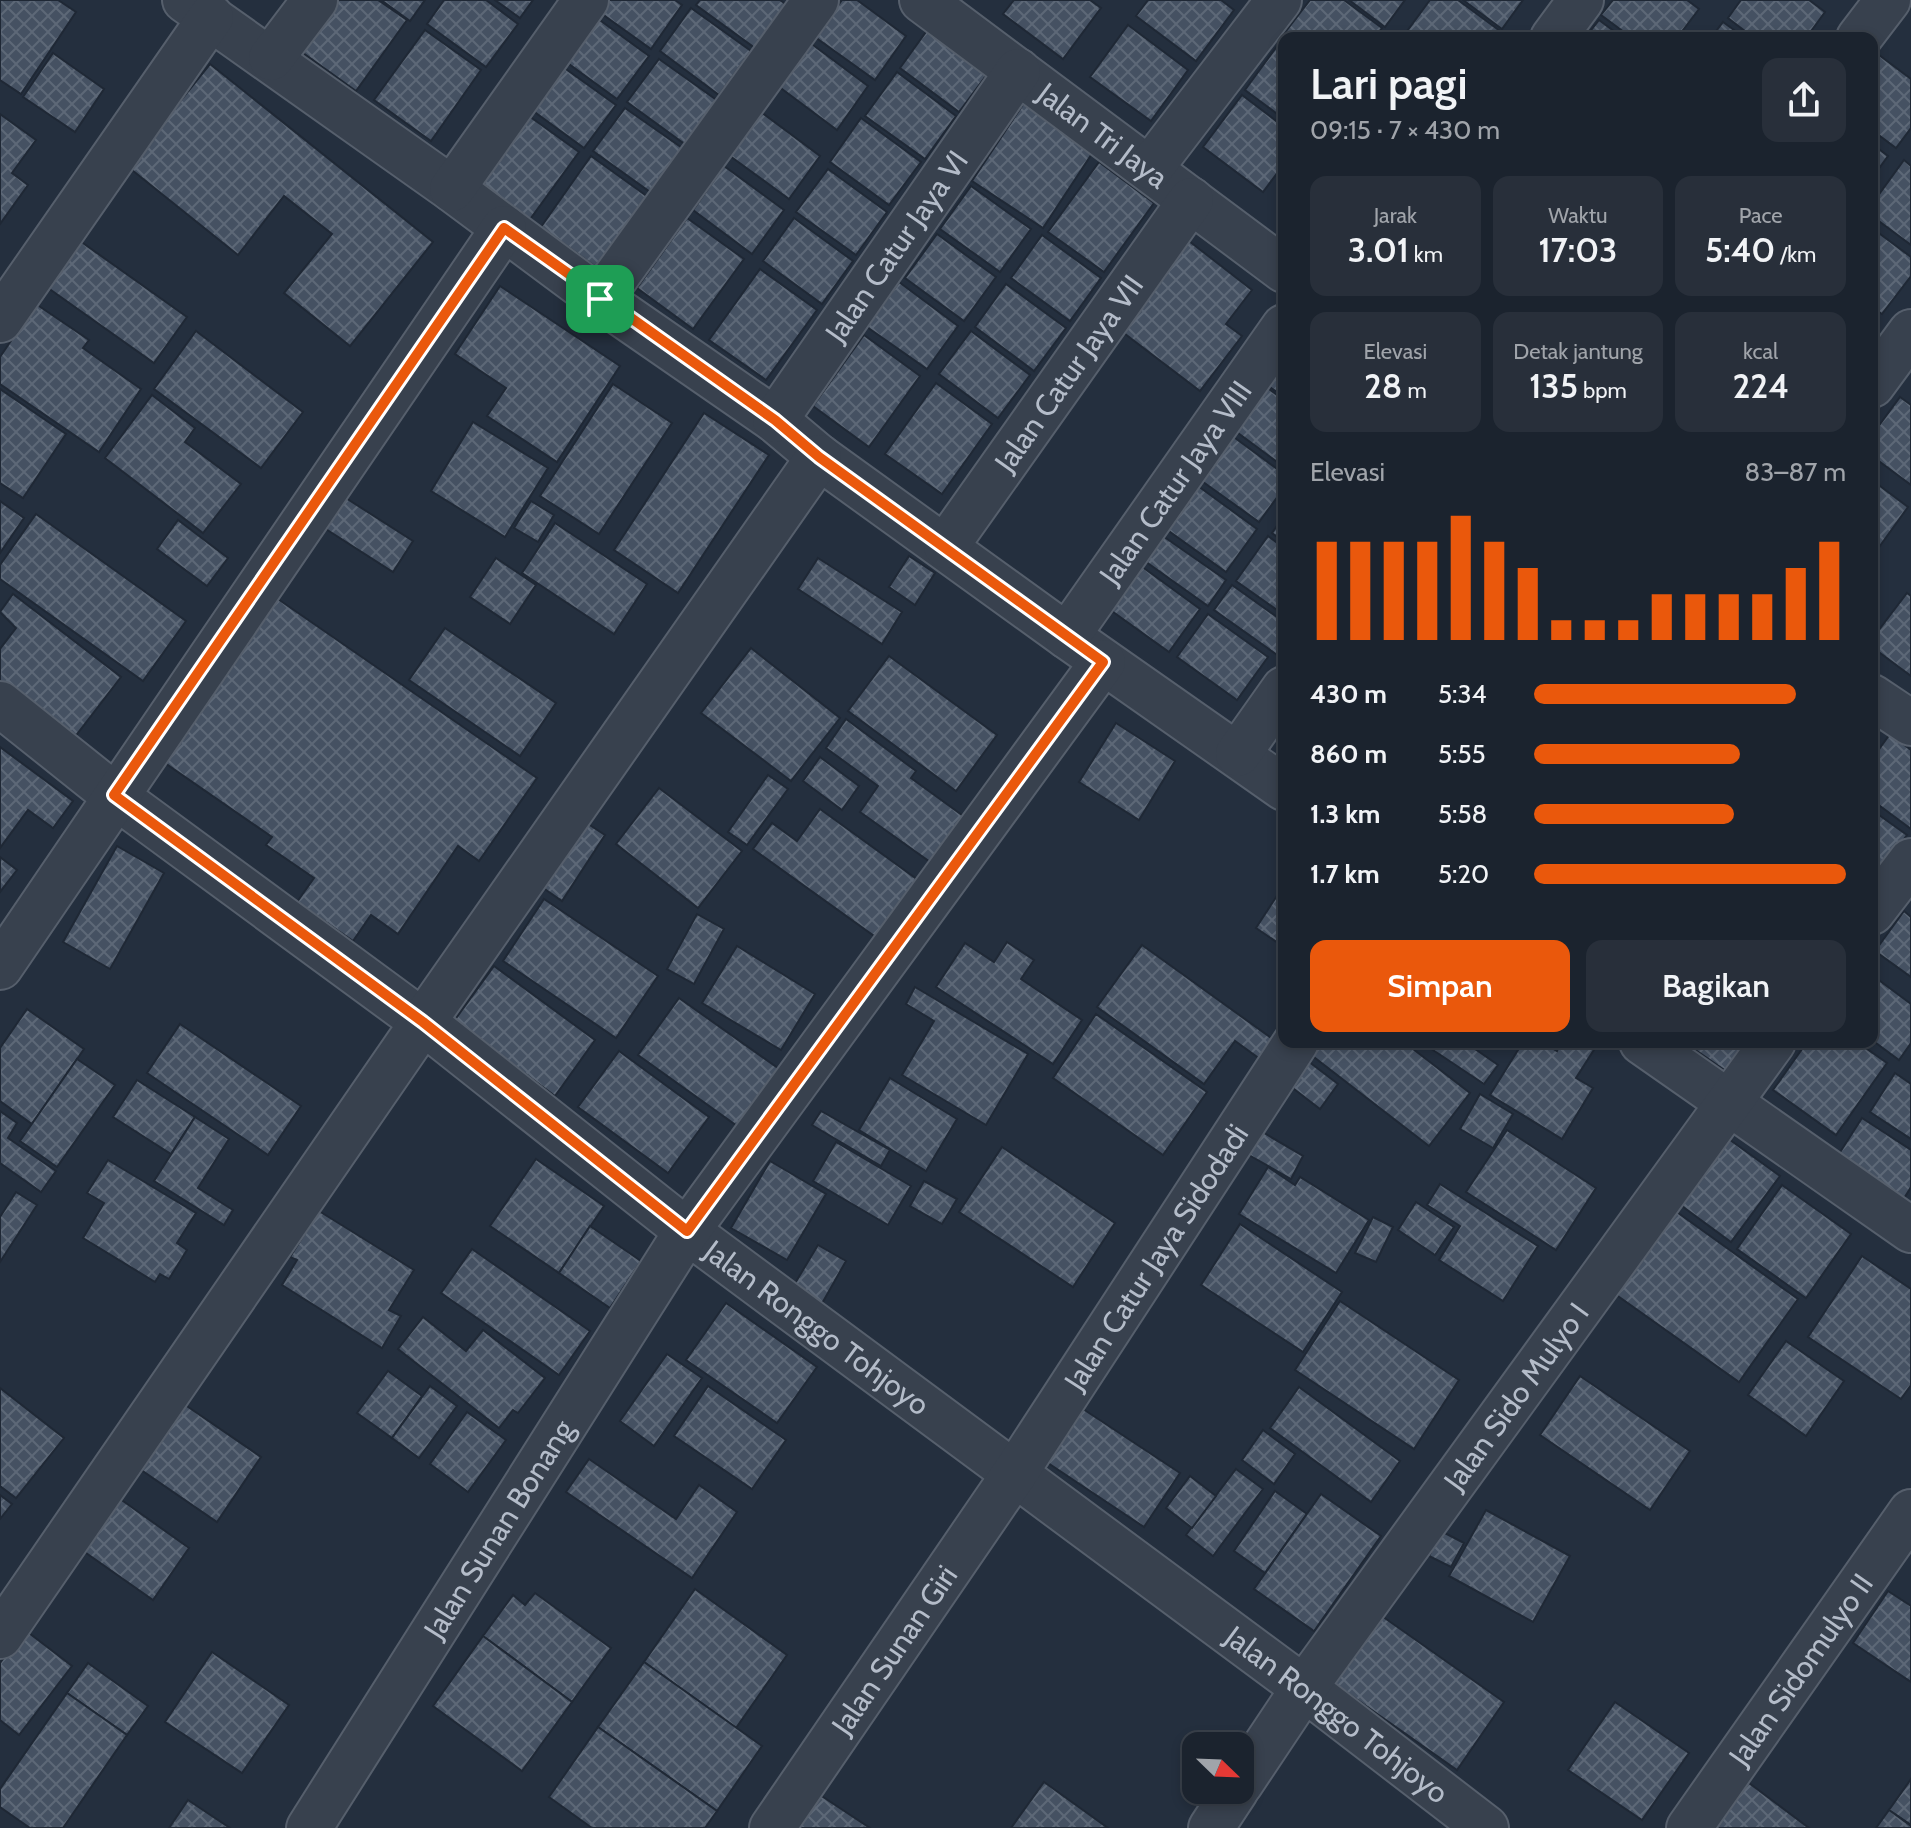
<!DOCTYPE html>
<html lang="id">
<meta charset="utf-8">
<style>
:root{--surface:#1b232e;--page:#282f3a;--text:#f1f3f6;--muted:#a0a4aa;--line:#39404a;--accent:#ea580c}
body{margin:0;font-family:Cabin,sans-serif;background:var(--page);color:var(--text);height:100vh;display:flex;flex-direction:column;font-size:30px;white-space:nowrap}
*{box-sizing:border-box;margin:0}
p{font-size:26px;color:var(--muted)}
.icon{flex:none;width:44px;height:44px;fill:none;stroke:currentColor;stroke-width:2;stroke-linecap:round;stroke-linejoin:round}
.map{position:relative;flex:1;overflow:hidden}
.drawer{position:absolute;left:1278px;top:32px;width:600px;height:1016px;display:flex;flex-direction:column;background:var(--surface);border-radius:16px;box-shadow:0 4px 12px #0003,0 0 0 2px var(--line)}
.drawer>*{flex:none}
.needle{width:52px;rotate:113deg}
.buttons{position:absolute;left:1182px;top:1732px;display:grid;gap:16px}
.buttons a{display:grid;place-items:center;width:72px;height:72px;border-radius:16px;background:var(--surface);box-shadow:0 4px 12px #0003,0 0 0 2px var(--line);font-size:40px}
.pin{position:absolute;display:grid;place-items:center;width:68px;height:68px;color:#fff;margin:-34px;border-radius:16px;box-shadow:0 4px 12px #0006}
.round{display:grid;place-items:center;flex:none;width:84px;height:84px;border-radius:16px;background:var(--page)}
.summary{display:flex;align-items:center;justify-content:space-between;height:136px;padding:0 32px}
h1{font-size:44px;font-weight:600;line-height:60px}
.figures{display:grid;grid-template-columns:repeat(3,1fr);gap:12px;height:136px;padding:8px 32px}
.figures div{display:grid;align-content:center;border-radius:16px;background:var(--page);text-align:center}
.figures b{font-size:34px;font-weight:600}
.figures small{font-size:22px;font-weight:400}
.figures p{font-size:22px}
.chart{height:224px;padding:16px 32px}
.chart p{display:flex;justify-content:space-between}
.chart svg{width:100%;height:144px;margin-top:8px;stroke:var(--accent);stroke-width:6}
.action{display:flex;gap:16px;margin-top:auto;padding:16px 32px}
.action a{flex:1;height:92px;border-radius:16px;background:var(--accent);color:#fff;font-size:32px;font-weight:600;line-height:92px;text-align:center}
.action a+a{background:var(--page);color:var(--text)}
ul{padding:0 32px;list-style:none;font-size:26px}
li{display:grid;grid-template-columns:128px 96px 1fr;align-items:center;height:60px}
li i{height:20px;border-radius:10px;background:var(--accent)}
.map>svg:first-child{display:block}
</style>
<div class="map">
<svg width="1911" height="1828" viewBox="0 0 1911 1828">
<defs>
<pattern id="building-cross-hatch" width="8" height="8" patternUnits="userSpaceOnUse" patternTransform="scale(2)"><rect width="8" height="8" fill="#455162"/><path d="M0 0l8 8M0 8l8-8" fill="none" stroke="#5d6877"/></pattern>
</defs>
<rect width="100%" height="100%" fill="#242f3e"/>
<g fill="url(#building-cross-hatch)" stroke="#1f2835" stroke-width="2">
<path d="M0 0H58L76 12 21 94 0 80Z"/>
<path d="M336 0H378L407 20 356 91 299 50Z"/>
<path d="M381 0H425L410 21Z"/>
<path d="M444 0H486L518 24 486 67 427 24Z"/>
<path d="M495 0H533L520 18Z"/>
<path d="M595 0H675L682 5 651 49 591 6Z"/>
<path d="M700 0H780L787 5 755 48 696 5Z"/>
<path d="M842 0H857L906 36 875 80 815 37Z"/>
<path d="M1014 0H1090L1101 8 1063 59 1003 14Z"/>
<path d="M1148 0H1221L1234 10 1196 61 1136 16Z"/>
<path d="M1310 0H1344L1382 28 1374 38H1288L1283 35Z"/>
<path d="M1349 0H1405L1385 27Z"/>
<path d="M1430 0H1458L1500 31 1495 38H1402Z"/>
<path d="M1463 0H1523L1502 29Z"/>
<path d="M1613 0H1687L1699 9 1677 38H1632L1601 15Z"/>
<path d="M1741 0H1809L1825 12 1806 38H1754L1728 18Z"/>
<path d="M691 8 751 51 719 95 660 51Z"/>
<path d="M590 13 649 56 617 99 558 56Z"/>
<path d="M1599 20 1623 38H1585Z"/>
<path d="M1723 22 1745 38H1711Z"/>
<path d="M931 25 991 69 959 112 900 68Z"/>
<path d="M1128 25 1188 70 1151 121 1090 77Z"/>
<path d="M425 30 481 70 431 141 374 100Z"/>
<path d="M1283 38 1284 39V119L1245 90Z"/>
<path d="M809 42 868 86 837 130 778 86Z"/>
<path d="M1875 52 1911 79V128L1896 148 1872 130Z"/>
<path d="M53 53 104 89 75 132 23 97Z"/>
<path d="M659 59 718 101 686 145 627 102Z"/>
<path d="M556 62 616 105 584 148 525 105Z"/>
<path d="M210 64 433 242 350 346 284 293 332 234 284 196 238 255 117 158 173 110Z"/>
<path d="M897 72 956 116 925 159 865 116Z"/>
<path d="M1242 95 1284 127V164L1263 192 1203 147Z"/>
<path d="M1026 100 1097 146 1043 228 972 181Z"/>
<path d="M625 108 685 150 653 194 593 151Z"/>
<path d="M522 111 579 152 528 222 473 181Z"/>
<path d="M761 112 820 156 789 199 730 156Z"/>
<path d="M0 114 36 140 12 173 28 185 0 224Z"/>
<path d="M861 118 921 162 889 205 830 162Z"/>
<path d="M1872 144 1888 156 1872 178Z"/>
<path d="M591 156 648 197 597 268 541 227Z"/>
<path d="M1904 160 1911 166V245L1872 216V204Z"/>
<path d="M1099 162 1154 203 1104 272 1048 232Z"/>
<path d="M724 166 784 210 752 254 693 210Z"/>
<path d="M828 169 887 212 856 255 796 212Z"/>
<path d="M971 186 1031 229 1000 272 940 229Z"/>
<path d="M687 218 744 259 693 329 637 288Z"/>
<path d="M794 218 853 261 822 304 763 261Z"/>
<path d="M1872 228 1911 257V276L1882 314 1872 307Z"/>
<path d="M66 231 187 317 154 363 34 278Z"/>
<path d="M937 234 996 277 964 321 905 278Z"/>
<path d="M1180 234 1252 290 1226 324 1242 336 1200 391 1112 324Z"/>
<path d="M1042 235 1101 278 1070 321 1011 278Z"/>
<path d="M760 269 817 310 766 380 709 340Z"/>
<path d="M899 282 958 326 927 369 867 327Z"/>
<path d="M1006 284 1066 328 1034 371 975 327Z"/>
<path d="M500 286 620 366 557 462 487 416 506 388 455 354Z"/>
<path d="M36 304 89 340 83 348 141 389 99 452 0 384V357Z"/>
<path d="M196 331 303 412 261 468 154 389Z"/>
<path d="M971 331 1030 375 998 418 939 374Z"/>
<path d="M864 335 920 376 869 447 813 406Z"/>
<path d="M1284 361V397L1267 385Z"/>
<path d="M936 383 992 424 942 494 885 454Z"/>
<path d="M613 384 672 423 599 534 540 496Z"/>
<path d="M1266 387 1284 400V467L1234 430Z"/>
<path d="M0 389 66 434 23 498 0 483Z"/>
<path d="M152 395 195 428 185 442 241 484 203 533 105 458Z"/>
<path d="M1900 397 1911 405V485L1872 456V435Z"/>
<path d="M704 413 769 455 678 593 614 550Z"/>
<path d="M473 422 548 468 505 537 431 491Z"/>
<path d="M1231 435 1284 474V488L1259 522 1199 479Z"/>
<path d="M1872 480 1908 507 1872 557Z"/>
<path d="M1198 486 1257 529 1226 572 1166 529Z"/>
<path d="M338 493 413 541 393 572 318 524Z"/>
<path d="M0 501 24 518 0 553Z"/>
<path d="M531 501 554 515 538 542 514 528Z"/>
<path d="M36 514 186 621 143 681 0 579V565Z"/>
<path d="M1284 516V542L1272 533Z"/>
<path d="M178 520 228 558 207 586 157 549Z"/>
<path d="M555 523 647 584 614 634 522 573Z"/>
<path d="M1160 534 1226 580 1208 606 1142 559Z"/>
<path d="M1268 536 1284 548V615L1236 581Z"/>
<path d="M909 556 935 573 915 605 889 587Z"/>
<path d="M496 558 536 585 510 624 470 597Z"/>
<path d="M818 558 902 612 882 644 798 589Z"/>
<path d="M1141 566 1200 609 1169 652 1109 609Z"/>
<path d="M1232 585 1284 622V651L1280 657 1214 610Z"/>
<path d="M262 588 537 778 479 861 458 846 398 934 371 915 353 941 297 902 314 878 266 845 272 837 149 752Z"/>
<path d="M1907 593 1911 596V676L1872 647V639Z"/>
<path d="M13 594 121 677 74 738 0 682V649L16 628 0 612Z"/>
<path d="M1208 614 1268 657 1237 700 1177 657Z"/>
<path d="M445 628 556 703 520 756 409 680Z"/>
<path d="M751 648 840 718 791 781 701 713Z"/>
<path d="M889 656 997 735 956 791 848 711Z"/>
<path d="M846 719 916 771 911 778 966 818 933 864 860 812 878 786 826 748Z"/>
<path d="M1116 723 1175 761 1139 820 1079 782Z"/>
<path d="M1890 734 1911 750V829L1872 800V759Z"/>
<path d="M0 747 73 801 53 828 28 810 0 848Z"/>
<path d="M820 757 859 786 842 810 803 781Z"/>
<path d="M768 775 788 789 747 845 728 832Z"/>
<path d="M659 788 742 851 698 908 616 844Z"/>
<path d="M820 809 918 880 877 938 753 849 772 823 797 841Z"/>
<path d="M1872 810 1907 835 1872 882Z"/>
<path d="M579 818 605 835 562 901 536 883Z"/>
<path d="M117 846 164 873 110 969 63 942Z"/>
<path d="M0 857 17 870 0 892Z"/>
<path d="M1284 885V947L1256 928Z"/>
<path d="M544 899 658 976 616 1038 503 961Z"/>
<path d="M1904 911 1911 917V977L1875 951Z"/>
<path d="M697 914 724 929 694 984 667 969Z"/>
<path d="M1007 942 1034 960 1021 979 1082 1020 1053 1064 936 987 965 943 994 962Z"/>
<path d="M1142 945 1274 1040 1260 1059 1235 1041 1204 1084 1097 1007Z"/>
<path d="M737 946 815 994 781 1050 702 1003Z"/>
<path d="M494 966 595 1040 555 1096 454 1021Z"/>
<path d="M1872 975 1911 1004V1043L1899 1060 1872 1040Z"/>
<path d="M915 987 1028 1054 986 1125 902 1075 934 1021 906 1004Z"/>
<path d="M679 998 782 1071 740 1128 638 1055Z"/>
<path d="M27 1009 84 1049 32 1124 0 1101V1048Z"/>
<path d="M1096 1014 1207 1092 1163 1155 1053 1078Z"/>
<path d="M180 1024 301 1106 268 1155 147 1073Z"/>
<path d="M1319 1042H1404L1470 1093 1429 1146 1310 1054Z"/>
<path d="M1421 1042H1465L1498 1065 1484 1084Z"/>
<path d="M1523 1042H1542L1557 1051 1562 1042 1597 1045 1576 1078 1593 1088 1562 1139 1490 1095Z"/>
<path d="M1684 1042H1761L1736 1078Z"/>
<path d="M1807 1042H1857L1887 1063 1836 1135 1773 1090Z"/>
<path d="M619 1051 709 1117 668 1173 578 1107Z"/>
<path d="M1304 1058 1338 1084 1320 1109 1285 1082Z"/>
<path d="M77 1059 115 1085 57 1167 20 1141Z"/>
<path d="M1895 1073 1911 1084V1139L1870 1112Z"/>
<path d="M890 1078 957 1119 926 1171 859 1130Z"/>
<path d="M137 1080 195 1117 171 1154 113 1117Z"/>
<path d="M1480 1094 1513 1114 1493 1148 1460 1129Z"/>
<path d="M0 1111 17 1123 8 1138 56 1171 41 1192 0 1163Z"/>
<path d="M821 1111 890 1150 881 1166 812 1125Z"/>
<path d="M195 1117 229 1139 198 1188 233 1210 224 1225 154 1181Z"/>
<path d="M1862 1118 1911 1150V1187L1903 1200 1837 1157Z"/>
<path d="M1254 1127 1303 1156 1291 1179 1240 1150Z"/>
<path d="M1507 1130 1596 1188 1556 1250 1466 1192Z"/>
<path d="M1719 1132 1780 1176 1731 1242 1671 1198Z"/>
<path d="M836 1142 911 1186 888 1225 813 1181Z"/>
<path d="M1002 1147 1115 1223 1073 1287 959 1212Z"/>
<path d="M536 1159 604 1206 559 1273 490 1226Z"/>
<path d="M108 1160 196 1213 177 1243 187 1250 169 1279 160 1274 155 1282 83 1238 104 1203 87 1193Z"/>
<path d="M770 1161 826 1194 787 1260 731 1228Z"/>
<path d="M1268 1167 1295 1185 1300 1177 1369 1220 1336 1273 1239 1214Z"/>
<path d="M924 1181 957 1199 942 1224 910 1206Z"/>
<path d="M1440 1184 1538 1246 1503 1301 1439 1260 1460 1226 1427 1205Z"/>
<path d="M1782 1185 1851 1234 1806 1298 1737 1249Z"/>
<path d="M16 1192 37 1205 0 1262V1217Z"/>
<path d="M1416 1202 1454 1227 1435 1255 1398 1230Z"/>
<path d="M1667 1205 1798 1299 1739 1382 1608 1289Z"/>
<path d="M319 1211 414 1270 389 1310 401 1316 382 1348 282 1285 297 1260 290 1257Z"/>
<path d="M1373 1217 1393 1227 1376 1262 1355 1253Z"/>
<path d="M1240 1224 1342 1292 1303 1352 1201 1285Z"/>
<path d="M590 1226 641 1261 610 1308 559 1273Z"/>
<path d="M818 1245 846 1261 820 1307 791 1290Z"/>
<path d="M472 1249 590 1331 559 1375 441 1293Z"/>
<path d="M1862 1256 1911 1289V1385L1901 1399 1808 1337Z"/>
<path d="M1340 1301 1459 1380 1414 1449 1295 1370Z"/>
<path d="M726 1303 817 1367 777 1423 686 1360Z"/>
<path d="M423 1317 466 1351 483 1330 545 1378 518 1413 513 1410 499 1428 398 1349Z"/>
<path d="M1786 1341 1844 1381 1806 1436 1748 1395Z"/>
<path d="M667 1354 702 1378 654 1446 620 1421Z"/>
<path d="M388 1371 422 1396 392 1438 357 1413Z"/>
<path d="M1580 1376 1690 1451 1650 1510 1540 1435Z"/>
<path d="M430 1386 457 1406 419 1458 392 1438Z"/>
<path d="M708 1386 786 1440 752 1489 674 1436Z"/>
<path d="M1299 1387 1400 1461 1371 1502 1270 1428Z"/>
<path d="M0 1388 64 1438 16 1498 0 1486Z"/>
<path d="M178 1400 261 1457 217 1522 134 1465Z"/>
<path d="M1080 1407 1180 1473 1144 1527 1045 1461Z"/>
<path d="M467 1412 506 1440 468 1492 430 1464Z"/>
<path d="M1263 1430 1295 1454 1274 1484 1242 1460Z"/>
<path d="M589 1459 676 1519 699 1485 737 1512 692 1578 566 1492Z"/>
<path d="M1236 1469 1263 1489 1213 1556 1186 1535Z"/>
<path d="M1190 1476 1216 1496 1192 1528 1166 1508Z"/>
<path d="M1275 1491 1307 1514 1265 1573 1234 1551Z"/>
<path d="M1321 1494 1381 1536 1314 1631 1254 1589Z"/>
<path d="M0 1495 12 1504 0 1519Z"/>
<path d="M116 1496 189 1548 153 1600 79 1548Z"/>
<path d="M1486 1510 1570 1556 1533 1622 1449 1576Z"/>
<path d="M1441 1531 1464 1543 1451 1567 1429 1556Z"/>
<path d="M695 1589 787 1655 736 1728 644 1662Z"/>
<path d="M1888 1591 1911 1606V1682L1853 1643Z"/>
<path d="M535 1593 611 1648 572 1702 483 1636 513 1595 525 1605Z"/>
<path d="M1379 1614 1504 1702 1457 1770 1332 1682Z"/>
<path d="M25 1630 72 1666 19 1735 0 1720V1663Z"/>
<path d="M483 1636 572 1702 522 1771 433 1706Z"/>
<path d="M212 1652 289 1705 242 1773 165 1722Z"/>
<path d="M644 1662 762 1746 717 1811 598 1727Z"/>
<path d="M88 1663 148 1706 127 1735 67 1693Z"/>
<path d="M67 1693 127 1735 63 1828H30L0 1807V1789Z"/>
<path d="M1615 1702 1689 1753 1642 1820 1568 1770Z"/>
<path d="M598 1727 717 1811 705 1828H592L549 1797Z"/>
<path d="M1741 1777 1809 1828H1702Z"/>
<path d="M1911 1779V1825L1889 1810Z"/>
<path d="M1044 1782 1108 1828H1011Z"/>
<path d="M808 1787 870 1828H781Z"/>
<path d="M188 1800 230 1828H169Z"/>
<path d="M1889 1810 1911 1826V1828H1876Z"/>
</g>
<g fill="none" stroke-linecap="round" stroke-linejoin="round">
<g stroke="#565f6c" stroke-width="48">
<g id="street">
<path d="M185 0 452 189 600 299 775 420 819 457 1067 636 1284 788"/>
<path id="s1" d="M922 0 1284 270"/>
<path d="M1553 38 1581 0"/>
<path d="M1859 38 1888 0"/>
<path d="M271 58 315 0"/>
<path d="M1151 167 1279 0"/>
<path d="M452 189 586 0"/>
<path d="M600 299 816 0"/>
<path d="M0 320 211 17"/>
<path d="M1872 385 1911 332"/>
<path id="s2" d="M775 420 1018 71"/>
<path id="s3" d="M946 546 1191 200"/>
<path id="s4" d="M1067 636 1284 327"/>
<path d="M1872 697 1911 723"/>
<path id="s5" d="M0 704 114 795 423 1022 687 1231 1304 1688 1486 1828"/>
<path d="M1238 754 1284 689"/>
<path d="M1872 912 1911 861"/>
<path d="M0 967 504 228"/>
<path d="M1642 1042 1911 1230"/>
<path d="M0 1636 423 1022 819 457"/>
<path id="s6" d="M1240 1784 1304 1688 1773 1042"/>
<path id="s7" d="M309 1828 687 1231 1103 662"/>
<path id="s8" d="M772 1828 1015 1473 1296 1042"/>
<path d="M1211 1828 1236 1790"/>
<path id="s9" d="M1689 1828 1911 1512"/>
</g>
</g>
<use href="#street" stroke="#38414e" stroke-width="44"/>
</g>
<g fill="none" stroke-linecap="round" stroke-linejoin="round">
<g stroke="#fff" stroke-width="16">
<path id="route" d="M504 228 775 420 819 457 1103 662 687 1231 423 1022 114 795Z"/>
</g>
<use href="#route" stroke="#ea580c" stroke-width="10"/>
</g>
<g text-anchor="middle" dominant-baseline="central" stroke-width="7" stroke-linejoin="round" paint-order="stroke">
<g font-size="30" fill="#b4bcc9" stroke="#1d2633">
<text stroke="none"><textPath href="#s1" startOffset="226">Jalan Tri Jaya</textPath></text>
<text stroke="none"><textPath href="#s2" startOffset="212">Jalan Catur Jaya VI</textPath></text>
<text stroke="none"><textPath href="#s3" startOffset="212">Jalan Catur Jaya VII</textPath></text>
<text stroke="none"><textPath href="#s4" startOffset="188">Jalan Catur Jaya VIII</textPath></text>
<text stroke="none"><textPath href="#s8" startOffset="688">Jalan Catur Jaya Sidodadi</textPath></text>
<text stroke="none"><textPath href="#s5" startOffset="1028">Jalan Ronggo Tohjoyo</textPath></text>
<text stroke="none"><textPath href="#s6" startOffset="476">Jalan Sido Mulyo I</textPath></text>
<text stroke="none"><textPath href="#s7" startOffset="354">Jalan Sunan Bonang</textPath></text>
<text stroke="none"><textPath href="#s8" startOffset="216">Jalan Sunan Giri</textPath></text>
<text stroke="none"><textPath href="#s9" startOffset="194">Jalan Sidomulyo II</textPath></text>
<text stroke="none"><textPath href="#s5" startOffset="1676">Jalan Ronggo Tohjoyo</textPath></text>
</g>
</g>
</svg>
<div class="buttons">
<a><svg class="needle" viewBox="-14 -14 28 28"><path d="M0-13l5 13h-10z" fill="#e53935"/><path d="M0 13l5-13h-10z" fill="#a0a4aa"/></svg></a>
</div>
<div class="pin" style="left:600px;top:299px;background:#1e9e55"><svg class="icon" aria-label="arrive" viewBox="0 0 24 24"><path d="M6 21V4h12l-3 4 3 4H6"/></svg></div>
<section class="drawer">
<div class="summary"><div><h1>Lari pagi</h1><p>09:15 · 7 × 430 m</p></div><a class="round"><svg class="icon" aria-label="share" viewBox="0 0 24 24"><path d="M12 15V3M7 8l5-5 5 5M5 13v7h14v-7"/></svg></a></div>
<div class="figures">
<div><p>Jarak</p><b>3.01<small> km</small></b></div>
<div><p>Waktu</p><b>17:03</b></div>
<div><p>Pace</p><b>5:40<small> /km</small></b></div>
</div>
<div class="figures">
<div><p>Elevasi</p><b>28<small> m</small></b></div>
<div><p>Detak jantung</p><b>135<small> bpm</small></b></div>
<div><p>kcal</p><b>224</b></div>
</div>
<div class="chart"><p><span>Elevasi</span>83–87 m</p>
<svg viewBox="0 0 160 44" preserveAspectRatio="none"><path d="M5 44V14M15 44V14M25 44V14M35 44V14M45 44V6M55 44V14M65 44V22M75 44V38M85 44V38M95 44V38M105 44V30M115 44V30M125 44V30M135 44V30M145 44V22M155 44V14"/></svg>
</div>
<ul>
<li><b>430 m</b>5:34<i style="width:84%"></i></li>
<li><b>860 m</b>5:55<i style="width:66%"></i></li>
<li><b>1.3 km</b>5:58<i style="width:64%"></i></li>
<li><b>1.7 km</b>5:20<i style="width:100%"></i></li>
</ul>
<div class="action"><a>Simpan</a><a>Bagikan</a></div>
</section>
</div>
